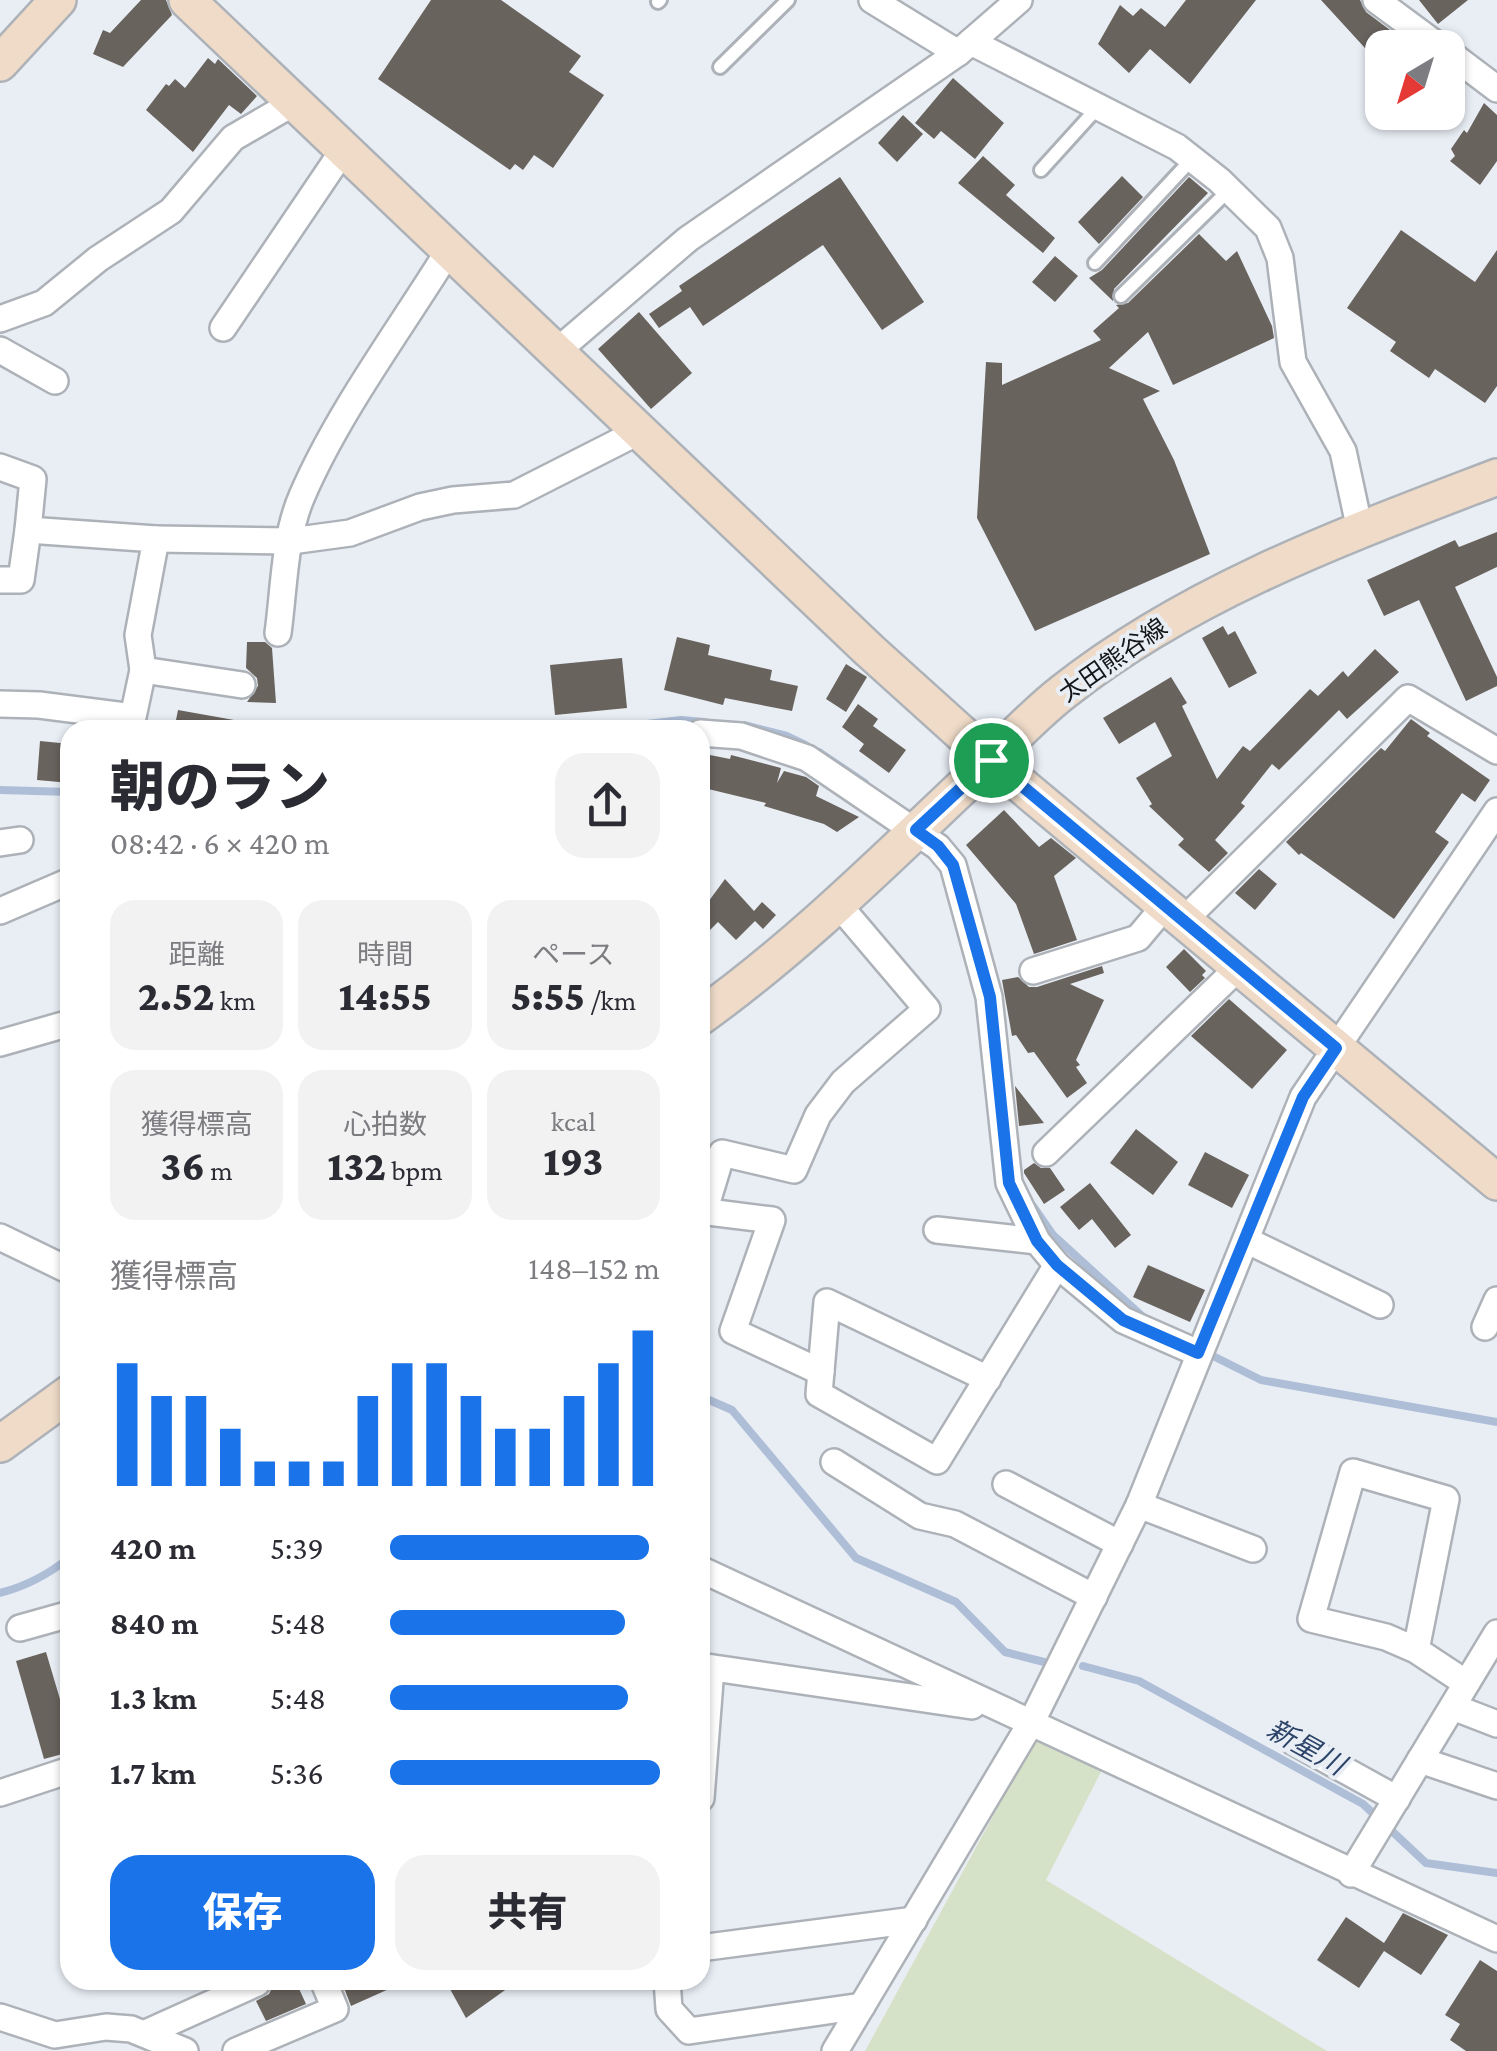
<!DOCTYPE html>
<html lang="ja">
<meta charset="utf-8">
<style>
:root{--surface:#fff;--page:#f2f2f3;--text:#2b2b33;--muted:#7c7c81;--accent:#1a73e8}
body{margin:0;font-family:"Crimson Pro","Noto Sans JP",serif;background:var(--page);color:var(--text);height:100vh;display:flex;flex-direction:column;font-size:38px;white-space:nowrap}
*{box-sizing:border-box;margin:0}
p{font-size:32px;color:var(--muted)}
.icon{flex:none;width:55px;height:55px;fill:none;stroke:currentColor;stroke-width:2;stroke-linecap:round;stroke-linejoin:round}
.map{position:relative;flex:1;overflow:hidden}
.side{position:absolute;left:60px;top:720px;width:650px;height:1270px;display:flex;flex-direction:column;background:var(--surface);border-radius:30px;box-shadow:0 2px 8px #0004}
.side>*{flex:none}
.needle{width:65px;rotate:218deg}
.fabs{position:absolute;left:1365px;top:30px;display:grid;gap:20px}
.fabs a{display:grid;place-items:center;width:100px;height:100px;border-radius:20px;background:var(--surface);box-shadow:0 2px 8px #0004;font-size:50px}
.pin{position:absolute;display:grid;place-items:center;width:85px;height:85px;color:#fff;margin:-42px;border:5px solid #fff;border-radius:50%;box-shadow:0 2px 10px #0007}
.round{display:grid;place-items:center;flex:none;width:105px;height:105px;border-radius:30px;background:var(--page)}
.overview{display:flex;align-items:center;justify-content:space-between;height:170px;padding:0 50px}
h1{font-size:55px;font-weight:800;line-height:75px}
.stats{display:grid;grid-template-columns:repeat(3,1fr);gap:15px;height:170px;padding:10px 50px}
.stats div{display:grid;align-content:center;border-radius:25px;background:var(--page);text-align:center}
.stats b{font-size:42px;font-weight:800}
.stats small{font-size:28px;font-weight:400}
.stats p{font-size:28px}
.chart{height:280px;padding:20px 50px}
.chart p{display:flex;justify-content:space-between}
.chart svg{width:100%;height:180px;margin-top:10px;stroke:var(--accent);stroke-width:6}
.primary-button{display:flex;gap:20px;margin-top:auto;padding:20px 50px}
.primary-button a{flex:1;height:115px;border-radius:30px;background:var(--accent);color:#fff;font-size:40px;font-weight:800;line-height:115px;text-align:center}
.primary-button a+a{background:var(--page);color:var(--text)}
ul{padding:0 50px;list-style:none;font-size:32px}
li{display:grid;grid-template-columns:160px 120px 1fr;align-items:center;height:75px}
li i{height:25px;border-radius:12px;background:var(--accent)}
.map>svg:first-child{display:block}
</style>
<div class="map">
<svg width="1497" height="2051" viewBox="0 0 1497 2051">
<rect width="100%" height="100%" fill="#e9eef5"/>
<path fill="#d6e2c7" d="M1035 1739 1104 1766 1046 1880 1327 2051H865Z"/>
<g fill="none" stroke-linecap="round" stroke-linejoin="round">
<g stroke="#aebed7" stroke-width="8">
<path d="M744 725 787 736 806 745"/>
<path d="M596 730 681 720 705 722"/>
<path d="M819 752 865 783"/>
<path d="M0 790 70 792"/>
<path d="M1033 1206 1053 1235 1142 1316"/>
<path d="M1207 1353 1261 1380 1497 1422"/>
<path d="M700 1396 732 1410 856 1558 956 1602 1005 1652 1048 1663"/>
<path d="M0 1593C27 1586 48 1575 70 1557"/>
<path d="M1083 1666 1139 1681 1363 1804 1426 1863 1497 1873"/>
</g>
</g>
<g fill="#69635e">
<path d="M141 0H166L172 15 123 67 93 54 103 30 110 33Z"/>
<path d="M431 0H501L581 56 569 72 604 95 553 168 534 155 523 170 515 164 510 170 378 79Z"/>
<path d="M1186 0H1256L1190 84 1150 49 1129 73 1098 44 1120 5 1133 16 1141 8 1165 27Z"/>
<path d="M1321 0H1360L1366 12 1394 33V37L1375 59Z"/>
<path d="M1419 0H1468L1438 24Z"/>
<path d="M208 58 215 64 218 59 257 96 241 114 229 105 193 152 146 110 166 84 169 86 175 79 185 88Z"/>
<path d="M953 78 1004 123 975 159 941 131 934 139 915 123Z"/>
<path d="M1484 103 1497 115V161L1480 185 1450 161 1455 156 1451 149 1464 130 1467 133Z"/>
<path d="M903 115 923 134 897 162 878 143Z"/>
<path d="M983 156 1015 185 1006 195 1055 238 1043 253 958 183Z"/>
<path d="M1122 176 1143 197 1099 244 1078 222Z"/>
<path d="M840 177 924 302 882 330 823 245 703 326 690 307 659 328 649 314 682 291 679 286Z"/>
<path d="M1189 177 1208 193 1114 289 1113 301 1089 278 1102 270Z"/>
<path d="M1401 230 1475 282 1497 250V386L1485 403 1435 369 1429 378 1390 351 1396 342 1347 308Z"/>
<path d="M1199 234 1226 261 1237 251 1272 326 1274 338 1173 385 1148 332 1109 368 1160 391 1143 399 1174 460 1210 554 1035 631 977 518 986 362 1002 363V385L1101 340 1093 331 1119 308 1116 305 1128 303Z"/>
<path d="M1055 256 1078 276 1055 302 1032 282Z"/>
<path d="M639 312 692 373 651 409 598 349Z"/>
<path d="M1497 532V567L1455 587 1497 677V686L1466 701 1419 600 1384 616 1367 580 1455 540 1459 547Z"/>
<path d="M1223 626 1228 635 1235 631 1257 673 1229 688 1202 638Z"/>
<path d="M677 637 710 645 708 655 772 670 770 680 798 686 792 711 725 698 723 705 664 690Z"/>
<path d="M247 642H265L272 648 276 703 247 702 258 686 257 678 246 668Z"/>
<path d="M1375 649 1399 672 1347 719 1339 710 1279 770 1272 764 1241 803 1245 806 1215 840 1228 853 1209 872 1178 845 1184 839 1149 806 1152 804 1136 778 1172 756 1155 722 1119 744 1103 718 1171 677 1187 703 1182 706 1217 779 1243 746 1250 751 1310 689 1318 696 1343 671 1348 677Z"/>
<path d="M622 658 627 708 555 715 550 665Z"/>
<path d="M846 664 867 677 846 712 826 699Z"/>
<path d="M858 704 878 719 873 726 906 750 889 773 859 751 864 744 842 727Z"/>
<path d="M178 710 234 720 233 730H174Z"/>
<path d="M1411 719 1430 733 1427 736 1490 780 1475 802 1462 793 1435 832 1449 842 1394 919 1301 853 1299 855 1286 842 1381 748 1385 751Z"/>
<path d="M40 741 70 744V783L37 780Z"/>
<path d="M700 753 730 759 731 755 781 768 777 783 784 771 806 777 819 786 816 796 859 817 837 832 824 824 764 806 766 803 700 787Z"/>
<path d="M1004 810 1039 847 1051 838 1076 858 1054 876 1077 940 1034 954 1016 904 966 845Z"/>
<path d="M1259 869 1277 884 1255 910 1235 893Z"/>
<path d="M725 879 754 911 762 902 776 915 763 929 755 921 736 940 718 922 700 940V913Z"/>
<path d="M1184 949 1206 971 1202 975 1205 978 1190 992 1166 967Z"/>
<path d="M1102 966 1104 973 1070 984 1104 1000 1076 1060 1080 1065 1076 1067 1087 1083 1067 1098 1034 1052 1028 1053 1016 1035 1012 1036 1002 980 1018 977 1029 987H1037Z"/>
<path d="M1229 999 1287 1050 1252 1089 1191 1036Z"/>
<path d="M1015 1086 1044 1123 1019 1126Z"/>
<path d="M1136 1129 1178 1162 1153 1195 1110 1163Z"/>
<path d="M1205 1152 1249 1175 1232 1208 1188 1185Z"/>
<path d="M1034 1163 1041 1168H1050L1065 1190 1044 1204 1024 1173V1170Z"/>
<path d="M1090 1183 1131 1235 1115 1248 1092 1219 1079 1230 1060 1207Z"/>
<path d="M1148 1265 1205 1290 1190 1322 1133 1297Z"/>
<path d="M46 1652 70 1733V1752L44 1759 16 1661Z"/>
<path d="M1403 1913 1448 1935 1421 1975 1384 1951 1359 1988 1317 1960 1346 1917 1384 1943Z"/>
<path d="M1480 1960 1497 1971V2051H1466L1450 2040 1460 2024 1445 2015Z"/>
<path d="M287 1980H295L306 2004 266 2021 256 2001 269 1994 273 1986Z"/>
<path d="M341 1980H409L351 2006Z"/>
<path d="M445 1980H519L466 2018Z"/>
</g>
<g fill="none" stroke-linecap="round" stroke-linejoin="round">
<g stroke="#adb2b8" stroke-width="18">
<g id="lane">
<path d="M658 2 660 0"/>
<path d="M720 67 788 0"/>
<path d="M1041 170 1099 106"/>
<path d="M1095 263 1192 159"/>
<path d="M1121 296 1229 190"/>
</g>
</g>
<g stroke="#adb2b8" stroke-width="30">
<g id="street">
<path d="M872 0 958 53"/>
<path d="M1376 0 1441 48"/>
<path d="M971 42 1177 147 1219 180 1268 228 1280 258 1293 362 1343 451 1360 530"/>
<path d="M1448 52 1497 89"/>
<path d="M0 319 44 303 98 259 171 211 233 138 295 102"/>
<path d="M223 328 344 149"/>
<path d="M0 350 55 381"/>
<path d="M556 352 688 239 958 53 1019 0"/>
<path d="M0 467 33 479 28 530 156 539 138 635 143 670 133 717 39 705 0 704"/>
<path d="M156 539 291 541 350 533 420 507 453 500 514 495 640 431"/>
<path d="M0 580H21L28 530"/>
<path d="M278 633C284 590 284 537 302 496 338 412 401 328 449 250"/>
<path d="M143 670 242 685"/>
<path d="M700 733 741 736 807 758 938 847 953 865 989 997 1009 1183 1037 1241 1057 1265 1123 1320 1198 1353"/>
<path d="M0 843 20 840"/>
<path d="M0 911 70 881"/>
<path d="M1182 922 1408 698 1497 751"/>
<path d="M1033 971 1138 938 1164 907"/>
<path d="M0 1043 70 1023"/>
<path d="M1046 1153 1238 968"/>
<path d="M700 1211 772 1220 733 1331 821 1372"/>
<path d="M704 1212 722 1153 794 1170 818 1115 843 1082 927 1009 837 903"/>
<path d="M937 1230 1037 1241"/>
<path d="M0 1237 70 1271"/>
<path d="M1246 1240 1380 1305"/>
<path d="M1485 1327 1497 1300"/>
<path d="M988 1379 827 1302 819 1394 937 1461 1057 1265"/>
<path d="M834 1462 920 1516 955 1524 1094 1597"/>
<path d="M1006 1484 1120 1544"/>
<path d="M1139 1505 1253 1549"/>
<path d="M700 1569 1497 1939"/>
<path d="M20 1628 70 1614"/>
<path d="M1416 1650 1446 1499 1353 1472 1311 1619 1386 1637 1416 1650 1466 1683"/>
<path d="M700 1666 972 1706"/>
<path d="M1453 1707 1497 1724"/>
<path d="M1294 1742 1397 1799"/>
<path d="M1420 1760 1497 1786"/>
<path d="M0 1793 70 1770"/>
<path d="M701 1798 711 1668"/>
<path d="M1351 1874 1497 1633"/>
<path d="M700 1948 914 1920"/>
<path d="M667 1980 669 2009 689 2031 862 2006"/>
<path d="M0 2017 55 2035 106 2027 131 2029 185 2051"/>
<path d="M146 2033 257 1983 256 1980"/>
<path d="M236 2051 335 2009 323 1980"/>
<path d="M835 2051 1032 1721 1139 1505 1303 1097 1497 811"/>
</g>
</g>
<g stroke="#adb2b8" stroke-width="40">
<g id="secondary">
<path d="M187 0 869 650 991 760 1497 1182"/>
<path d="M0 63 58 0"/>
<path d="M700 1017C799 946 886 859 974 776 1003 748 1031 717 1063 692 1191 591 1346 535 1497 477"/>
<path d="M0 1444 70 1393"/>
</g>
</g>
<use href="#lane" stroke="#fff" stroke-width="12"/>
<use href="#street" stroke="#fff" stroke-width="25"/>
<use href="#secondary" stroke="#efdbc8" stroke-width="35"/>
</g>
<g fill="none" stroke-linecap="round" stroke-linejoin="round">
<g stroke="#fff" stroke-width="20">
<path id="route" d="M991 760 1336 1048 1303 1097 1198 1353 1123 1320 1057 1265 1037 1241 1009 1183 990 997 953 865 938 846 916 830Z"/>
</g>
<use href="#route" stroke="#1a73e8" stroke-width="12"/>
</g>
<g text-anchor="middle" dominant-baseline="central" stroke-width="8" stroke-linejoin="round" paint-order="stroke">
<g font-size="25" fill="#141618" stroke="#e9eef5">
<text transform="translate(1113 660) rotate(-35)">太田熊谷線</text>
</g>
<g font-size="28" font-style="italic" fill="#2d4469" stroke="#e9eef5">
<text transform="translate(1306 1747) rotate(29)">新星川</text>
</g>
</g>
</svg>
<div class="fabs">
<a><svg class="needle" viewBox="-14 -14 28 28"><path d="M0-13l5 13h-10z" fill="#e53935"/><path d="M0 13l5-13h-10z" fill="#7c7c81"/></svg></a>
</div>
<div class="pin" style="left:991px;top:760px;background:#1e9e55"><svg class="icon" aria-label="arrive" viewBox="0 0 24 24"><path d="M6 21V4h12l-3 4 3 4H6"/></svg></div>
<section class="side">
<div class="overview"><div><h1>朝のラン</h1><p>08:42 · 6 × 420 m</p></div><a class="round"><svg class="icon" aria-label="share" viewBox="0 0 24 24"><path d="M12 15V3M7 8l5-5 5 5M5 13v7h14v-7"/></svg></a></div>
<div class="stats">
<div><p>距離</p><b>2.52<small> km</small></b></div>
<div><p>時間</p><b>14:55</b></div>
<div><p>ペース</p><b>5:55<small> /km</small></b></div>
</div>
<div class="stats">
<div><p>獲得標高</p><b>36<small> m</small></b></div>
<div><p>心拍数</p><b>132<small> bpm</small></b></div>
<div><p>kcal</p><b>193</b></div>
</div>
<div class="chart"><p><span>獲得標高</span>148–152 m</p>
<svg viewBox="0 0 160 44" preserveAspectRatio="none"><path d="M5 44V14M15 44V22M25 44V22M35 44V30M45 44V38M55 44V38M65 44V38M75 44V22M85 44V14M95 44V14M105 44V22M115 44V30M125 44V30M135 44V22M145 44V14M155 44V6"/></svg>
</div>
<ul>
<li><b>420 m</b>5:39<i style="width:96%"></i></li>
<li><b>840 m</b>5:48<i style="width:87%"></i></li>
<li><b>1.3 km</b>5:48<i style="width:88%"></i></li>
<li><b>1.7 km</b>5:36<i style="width:100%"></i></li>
</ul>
<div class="primary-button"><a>保存</a><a>共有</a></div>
</section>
</div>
